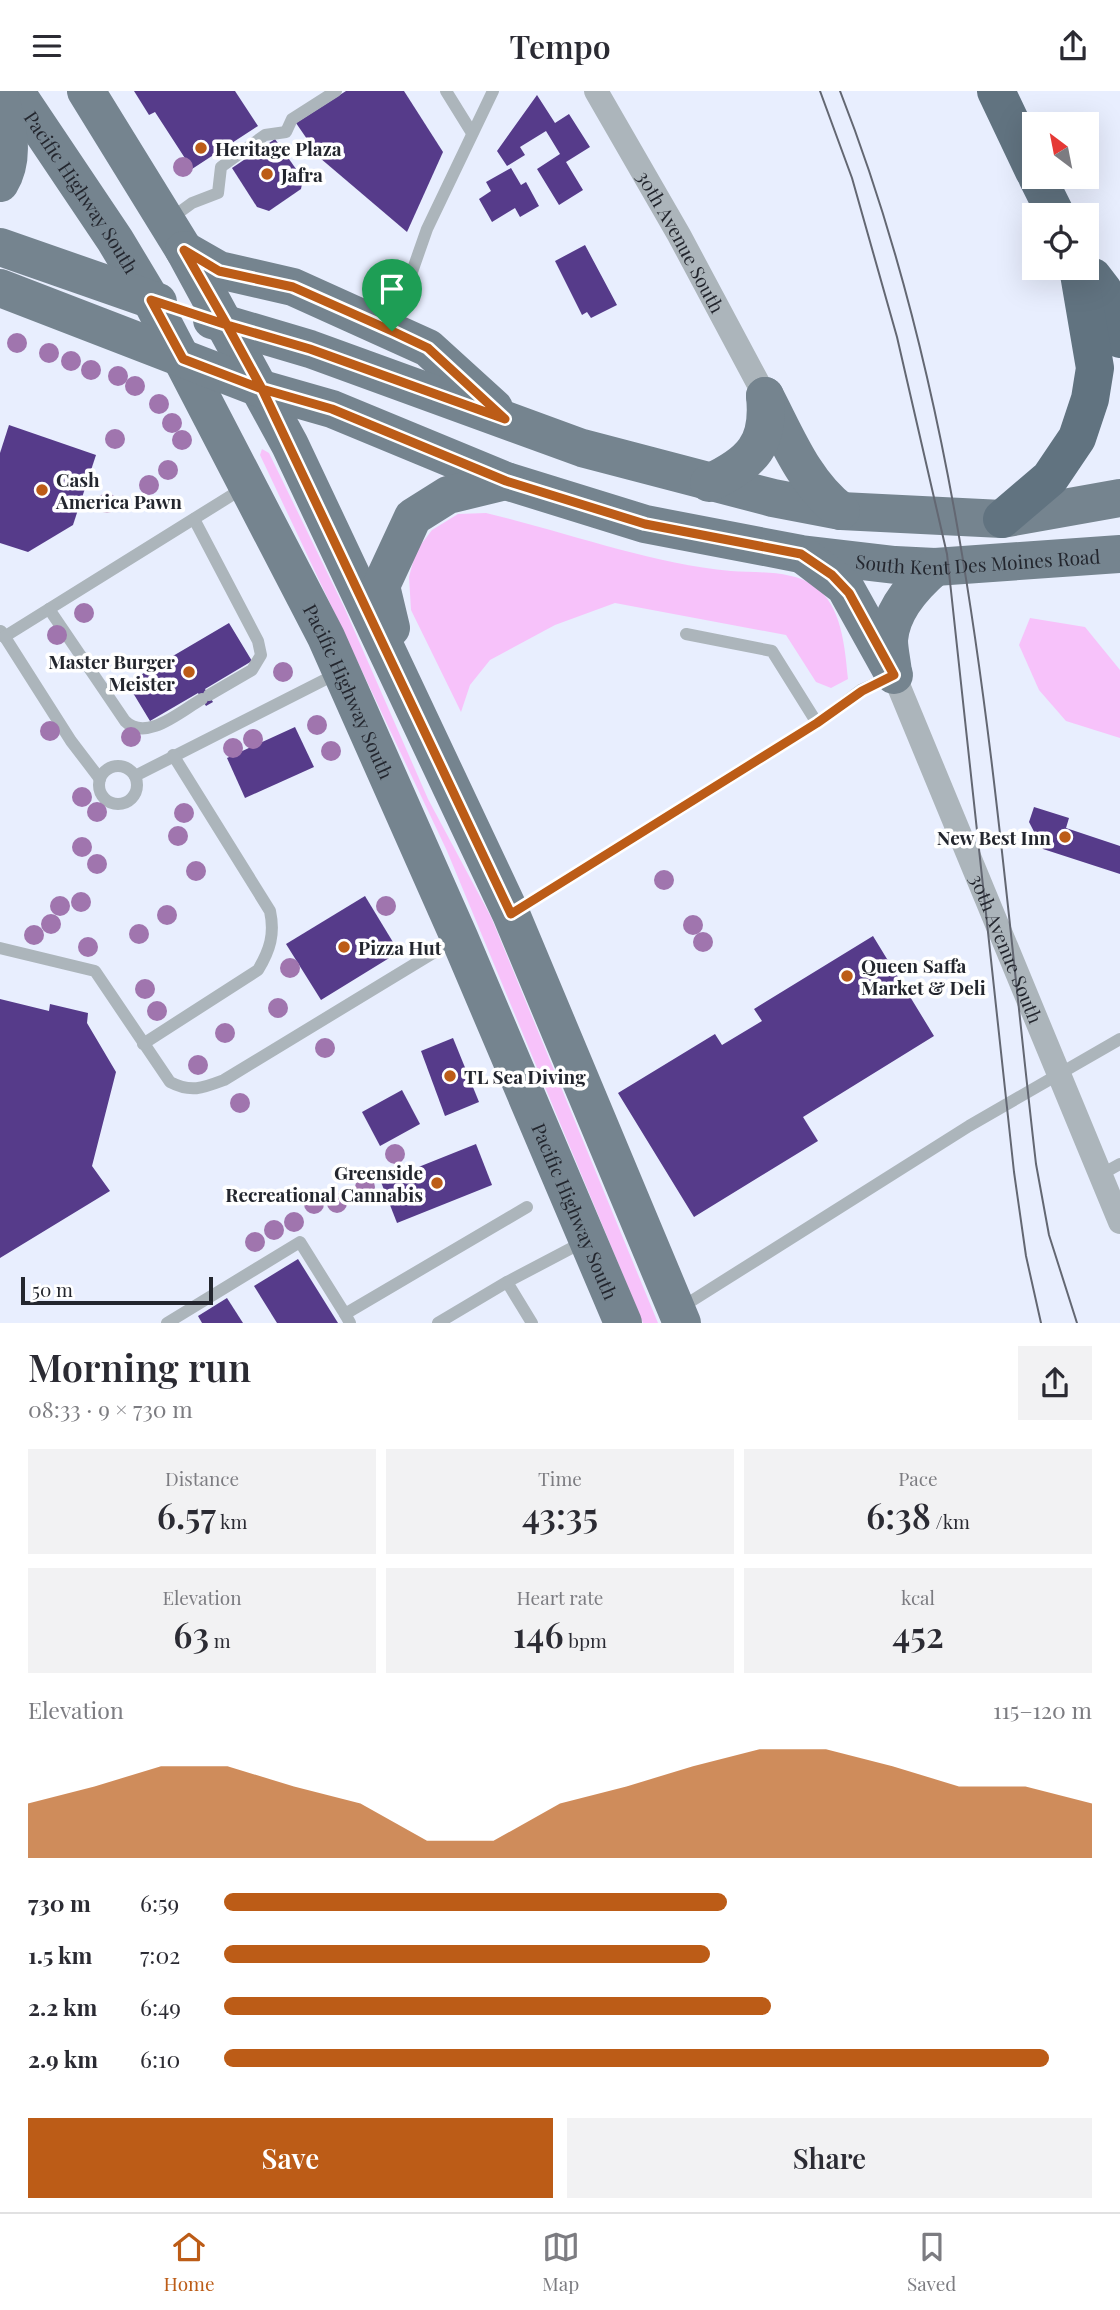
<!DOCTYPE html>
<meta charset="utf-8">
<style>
:root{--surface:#fff;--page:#f2f2f3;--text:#2b2b33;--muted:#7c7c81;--line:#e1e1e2;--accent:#bc5c17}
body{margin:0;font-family:"Playfair Display",serif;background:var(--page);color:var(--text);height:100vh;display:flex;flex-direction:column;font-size:26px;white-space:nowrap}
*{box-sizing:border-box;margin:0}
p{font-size:23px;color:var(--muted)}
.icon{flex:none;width:38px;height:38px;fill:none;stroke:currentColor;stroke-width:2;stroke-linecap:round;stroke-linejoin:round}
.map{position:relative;height:1232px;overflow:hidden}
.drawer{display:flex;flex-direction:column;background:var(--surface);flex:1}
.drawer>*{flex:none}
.needle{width:46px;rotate:328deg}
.buttons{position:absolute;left:1022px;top:21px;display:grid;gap:14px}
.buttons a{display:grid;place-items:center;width:77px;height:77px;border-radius:0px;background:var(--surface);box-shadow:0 7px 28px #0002;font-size:35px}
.scale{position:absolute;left:21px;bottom:18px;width:192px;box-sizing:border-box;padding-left:7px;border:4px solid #23262e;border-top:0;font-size:19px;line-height:24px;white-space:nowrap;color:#23262e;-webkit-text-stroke:5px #fff;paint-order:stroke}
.pin{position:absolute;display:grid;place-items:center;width:60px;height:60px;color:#fff;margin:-72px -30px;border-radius:50% 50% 50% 0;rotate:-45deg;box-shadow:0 0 7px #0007}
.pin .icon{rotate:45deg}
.round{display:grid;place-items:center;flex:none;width:74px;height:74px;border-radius:0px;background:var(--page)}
.head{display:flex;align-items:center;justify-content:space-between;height:119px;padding:0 28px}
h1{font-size:38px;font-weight:600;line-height:52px}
.figures{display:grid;grid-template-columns:repeat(3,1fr);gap:10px;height:119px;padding:7px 28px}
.figures div{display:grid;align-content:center;border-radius:0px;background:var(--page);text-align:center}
.figures b{font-size:35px;font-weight:600}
.figures small{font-size:19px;font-weight:400}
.figures p{font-size:19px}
.chart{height:196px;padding:14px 28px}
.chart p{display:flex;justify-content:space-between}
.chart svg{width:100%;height:126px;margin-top:7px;fill:var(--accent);opacity:.7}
.action{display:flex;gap:14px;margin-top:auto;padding:14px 28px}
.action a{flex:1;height:80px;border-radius:0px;background:var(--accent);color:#fff;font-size:28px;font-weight:600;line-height:80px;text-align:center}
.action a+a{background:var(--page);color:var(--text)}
ul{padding:0 28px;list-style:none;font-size:23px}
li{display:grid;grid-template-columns:112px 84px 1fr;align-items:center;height:52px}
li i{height:18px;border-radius:9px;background:var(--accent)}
header{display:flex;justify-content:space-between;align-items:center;height:91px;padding:0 28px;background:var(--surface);font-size:32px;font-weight:600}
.dock{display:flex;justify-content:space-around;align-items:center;height:98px;border-top:2px solid var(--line);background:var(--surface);font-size:19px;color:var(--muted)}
.dock a{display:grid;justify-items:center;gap:4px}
.dock .selected{color:var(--accent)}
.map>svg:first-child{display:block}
</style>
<header><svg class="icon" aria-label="menu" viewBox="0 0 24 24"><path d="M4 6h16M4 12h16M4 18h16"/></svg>Tempo<svg class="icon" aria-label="share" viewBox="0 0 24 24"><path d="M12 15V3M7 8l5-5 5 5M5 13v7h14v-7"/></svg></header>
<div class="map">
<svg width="1120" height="1232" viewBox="0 0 1120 1232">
<rect width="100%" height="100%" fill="#e8eefe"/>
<g fill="#f7c2fa">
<path d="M262 358 269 362 344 516 428 708 491 826 658 1232H643L447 760 260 364Z"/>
<path d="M486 422C567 441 648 472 731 480 757 482 792 479 814 495 842 513 845 558 848 588L831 597 816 591 786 544 615 512 555 534 490 569 470 594 461 621 411 519 409 486 416 460 432 439 458 423Z"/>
<path d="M1030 527 1085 536 1120 579V647L1066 630 1039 599 1019 554Z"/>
</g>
<g fill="#563b8a">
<path d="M134 0H235L258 35 192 78 155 21 149 24Z"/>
<path d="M346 0H404L443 61 407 141 320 67 296 32Z"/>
<path d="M537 4 555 32 569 23 590 56 566 71 583 99 559 114 537 78 560 63 546 40 520 56 525 64 507 75 497 60Z"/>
<path d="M275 48 303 88 301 98 269 120 257 116 232 77Z"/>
<path d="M511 77 521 94 526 91 539 115 520 126 515 117 492 131 479 108 491 100 486 91Z"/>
<path d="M585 154 617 214 591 227 587 221 582 224 555 170Z"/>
<path d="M9 334 96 364 73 434 28 461 0 452V362Z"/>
<path d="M229 532 252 570 205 598 213 611 206 615 198 602 150 630 127 592Z"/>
<path d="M295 636 314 676 245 707 227 667Z"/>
<path d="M1034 716 1069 727 1066 737 1120 755V783L1043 758 1029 731Z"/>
<path d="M365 805 399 861 321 909 286 853Z"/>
<path d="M873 845 934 945 803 1026 818 1050 694 1126 618 1002 715 943 722 954 762 930 754 918Z"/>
<path d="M0 908 49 920 50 913 88 922 87 932 116 981 92 1075 110 1100 0 1167Z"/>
<path d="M453 947 479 1011 445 1025 421 960Z"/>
<path d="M402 999 420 1033 380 1055 362 1021Z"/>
<path d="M476 1053 492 1094 397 1132 381 1091Z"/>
<path d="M298 1168 338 1232H277L254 1195Z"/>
<path d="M227 1207 243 1232H202L198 1225Z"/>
</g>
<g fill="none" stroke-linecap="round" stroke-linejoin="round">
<g stroke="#acb5bb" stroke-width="12">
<path d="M446 0 472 42"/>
<path d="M170 128 192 112 218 102 221 76 265 44 286 41 292 28 336 0"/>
<path d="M392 238 427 138 493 0"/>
<path d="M194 428 258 550 261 564 252 579 209 604"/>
<path d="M49 518 125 630C146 652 182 619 202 608"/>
<path d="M1 540 71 650 100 688"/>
<path d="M686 543 772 560 817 632"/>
<path d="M4 546 245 396"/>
<circle cx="118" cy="694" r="19"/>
<path d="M135 685 338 582"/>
<path d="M515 821 817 632 861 599 890 586"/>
<path d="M0 857 95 880 170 991C191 1002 203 997 224 989L456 848"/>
<path d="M143 953 258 879C270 859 275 843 270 820L173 664"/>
<path d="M1100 1084 1120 1073"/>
<path d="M507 1191 532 1232"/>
<path d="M682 1216 969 1035 1120 948"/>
<path d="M167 1232 300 1151 345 1223"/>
<path d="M350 1232 345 1223 527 1116"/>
<path d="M438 1232 507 1191 585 1150"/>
</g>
<g stroke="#acb5bb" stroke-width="24">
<path id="s1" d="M596 0 679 144 765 305"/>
<path id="s2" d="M894 584 1120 1131"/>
</g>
<g stroke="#75848f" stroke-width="38">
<path id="s3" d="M15 0 115 149 151 209 326 546 459 846 623 1232"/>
<path d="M86 0 184 159 290 354 511 823 682 1232"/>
<path d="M0 7C7 35 16 66 0 92"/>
<path d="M0 156 158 211"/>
<path d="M184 159 219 179 293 196 428 257 494 317"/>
<path id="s4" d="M0 197 262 298 332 318 506 390 645 433 801 463 895 474 935 476 1120 463"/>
<path d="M212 229 310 258 582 357 773 407 841 420 1002 428 1120 407"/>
<path d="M765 305C786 345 804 392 841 420"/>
<path d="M709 392C752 372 770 353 765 305"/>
<path d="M803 464 845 496 894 584"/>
<path d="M391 537 381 495 413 426 448 404 506 390"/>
<path d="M893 582C892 571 889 559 889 549 891 520 914 494 935 476"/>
</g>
<g stroke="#617380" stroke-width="38">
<path d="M996 0 1034 80"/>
<path d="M1037 86 1056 124"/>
<path d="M1093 186 1103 199 1120 248"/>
<path d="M1002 428 1050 387 1077 347 1090 308 1095 277 1078 177"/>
</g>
<g stroke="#636772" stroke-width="2">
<path d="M820 0 852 87 897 246 947 463 1014 1081 1026 1165 1041 1232"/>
<path d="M840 0C974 342 994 712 1036 1073L1049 1144 1077 1232"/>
</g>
</g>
<g fill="#a075ae">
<circle cx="183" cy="76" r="10"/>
<circle cx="17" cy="252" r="10"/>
<circle cx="49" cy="262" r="10"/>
<circle cx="71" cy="270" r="10"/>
<circle cx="91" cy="279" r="10"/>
<circle cx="118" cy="285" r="10"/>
<circle cx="135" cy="295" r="10"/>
<circle cx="159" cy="313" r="10"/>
<circle cx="172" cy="332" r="10"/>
<circle cx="115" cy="348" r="10"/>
<circle cx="182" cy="349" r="10"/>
<circle cx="168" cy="379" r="10"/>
<circle cx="149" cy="394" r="10"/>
<circle cx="107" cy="412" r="10"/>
<circle cx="84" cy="522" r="10"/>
<circle cx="57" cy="544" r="10"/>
<circle cx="283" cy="581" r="10"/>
<circle cx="317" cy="634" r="10"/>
<circle cx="50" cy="640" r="10"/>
<circle cx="131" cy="646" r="10"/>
<circle cx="253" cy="648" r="10"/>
<circle cx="233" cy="657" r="10"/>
<circle cx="331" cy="660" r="10"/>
<circle cx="82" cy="706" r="10"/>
<circle cx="97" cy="721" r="10"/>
<circle cx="184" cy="722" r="10"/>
<circle cx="178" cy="745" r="10"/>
<circle cx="82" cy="756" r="10"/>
<circle cx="97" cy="773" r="10"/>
<circle cx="196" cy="780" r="10"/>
<circle cx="664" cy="789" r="10"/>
<circle cx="81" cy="811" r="10"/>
<circle cx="60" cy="815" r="10"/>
<circle cx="386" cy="815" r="10"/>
<circle cx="167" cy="824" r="10"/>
<circle cx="51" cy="833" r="10"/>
<circle cx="693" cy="834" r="10"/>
<circle cx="139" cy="843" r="10"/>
<circle cx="34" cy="844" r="10"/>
<circle cx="703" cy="851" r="10"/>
<circle cx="88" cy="856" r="10"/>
<circle cx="290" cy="877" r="10"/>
<circle cx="145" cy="898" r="10"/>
<circle cx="278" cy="917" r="10"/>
<circle cx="157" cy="920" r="10"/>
<circle cx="225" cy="942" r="10"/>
<circle cx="325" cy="957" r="10"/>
<circle cx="198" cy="974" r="10"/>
<circle cx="240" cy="1012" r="10"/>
<circle cx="395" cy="1063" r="10"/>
<circle cx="365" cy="1096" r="10"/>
<circle cx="337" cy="1112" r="10"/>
<circle cx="314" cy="1113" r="10"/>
<circle cx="294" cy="1131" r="10"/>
<circle cx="274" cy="1139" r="10"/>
<circle cx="255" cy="1151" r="10"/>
</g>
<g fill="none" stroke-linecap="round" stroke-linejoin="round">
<g stroke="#fff" stroke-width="14">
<path id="route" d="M392 240 293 196 219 180 184 159 227 234 151 209 183 268 262 298 511 823 817 632 862 600 894 584 849 502 832 484 801 463 645 433 506 390 332 318 262 298 227 234 310 258 505 328 428 257 392 240"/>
</g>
<use href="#route" stroke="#bc5c17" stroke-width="9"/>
</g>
<g fill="#bc5c17" stroke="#fff" stroke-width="2.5">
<circle cx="201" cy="57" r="7"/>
<circle cx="267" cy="83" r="7"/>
<circle cx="42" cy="399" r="7"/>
<circle cx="189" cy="581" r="7"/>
<circle cx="1065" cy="746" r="7"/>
<circle cx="344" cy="856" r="7"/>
<circle cx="847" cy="885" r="7"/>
<circle cx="450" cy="985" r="7"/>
<circle cx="437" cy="1092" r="7"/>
</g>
<g text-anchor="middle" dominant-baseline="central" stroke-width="7" stroke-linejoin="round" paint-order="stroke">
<g font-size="19" font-weight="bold" fill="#23262e" stroke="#fff" text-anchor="start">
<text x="215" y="57">Heritage Plaza</text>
<text x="281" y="83">Jafra</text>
<text x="56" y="388">Cash<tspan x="56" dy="22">America Pawn</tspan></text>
<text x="175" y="570" text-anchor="end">Master Burger<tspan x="175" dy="22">Meister</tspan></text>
<text x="1051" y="746" text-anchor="end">New Best Inn</text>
<text x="358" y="856">Pizza Hut</text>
<text x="861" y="874">Queen Saffa<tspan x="861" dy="22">Market &amp; Deli</tspan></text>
<text x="464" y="985">TL Sea Diving</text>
<text x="423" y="1081" text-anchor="end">Greenside<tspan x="423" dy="22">Recreational Cannabis</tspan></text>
</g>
<g font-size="19" fill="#23262e" stroke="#fff">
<text stroke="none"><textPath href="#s3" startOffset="121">Pacific Highway South</textPath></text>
<text stroke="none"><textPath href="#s1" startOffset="173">30th Avenue South</textPath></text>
<text stroke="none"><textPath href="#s4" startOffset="1024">South Kent Des Moines Road</textPath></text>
<text stroke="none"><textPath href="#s3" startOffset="688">Pacific Highway South</textPath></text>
<text stroke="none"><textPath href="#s2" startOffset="296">30th Avenue South</textPath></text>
<text stroke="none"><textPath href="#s3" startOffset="1255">Pacific Highway South</textPath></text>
</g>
</g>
</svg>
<div class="buttons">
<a><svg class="needle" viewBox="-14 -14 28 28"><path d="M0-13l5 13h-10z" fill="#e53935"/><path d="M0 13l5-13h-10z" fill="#7c7c81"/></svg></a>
<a><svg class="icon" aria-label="locate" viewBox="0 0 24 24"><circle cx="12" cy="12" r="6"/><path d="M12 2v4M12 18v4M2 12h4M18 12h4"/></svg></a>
</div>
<div class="scale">50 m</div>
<div class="pin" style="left:392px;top:240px;background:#1e9e55"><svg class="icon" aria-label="arrive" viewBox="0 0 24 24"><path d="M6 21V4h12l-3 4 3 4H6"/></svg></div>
</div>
<section class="drawer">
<div class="head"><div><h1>Morning run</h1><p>08:33 · 9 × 730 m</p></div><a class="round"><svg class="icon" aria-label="share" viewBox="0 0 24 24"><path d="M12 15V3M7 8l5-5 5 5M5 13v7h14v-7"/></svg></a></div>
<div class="figures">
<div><p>Distance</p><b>6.57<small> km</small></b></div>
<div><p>Time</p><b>43:35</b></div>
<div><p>Pace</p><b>6:38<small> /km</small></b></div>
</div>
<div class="figures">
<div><p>Elevation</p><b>63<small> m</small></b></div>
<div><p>Heart rate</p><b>146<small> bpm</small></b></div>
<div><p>kcal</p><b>452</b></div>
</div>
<div class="chart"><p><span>Elevation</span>115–120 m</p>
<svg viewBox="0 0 160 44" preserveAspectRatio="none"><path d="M0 44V25L10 19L20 12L30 12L40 19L50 25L60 38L70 38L80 25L90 19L100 12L110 6L120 6L130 12L140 19L150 19L160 25V44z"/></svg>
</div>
<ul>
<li><b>730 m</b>6:59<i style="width:58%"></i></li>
<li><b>1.5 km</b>7:02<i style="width:56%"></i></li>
<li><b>2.2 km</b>6:49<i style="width:63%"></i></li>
<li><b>2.9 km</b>6:10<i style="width:95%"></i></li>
</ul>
<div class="action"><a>Save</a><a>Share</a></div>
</section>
<nav class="dock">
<a class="selected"><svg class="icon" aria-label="home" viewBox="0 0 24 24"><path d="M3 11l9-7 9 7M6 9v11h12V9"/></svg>Home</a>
<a><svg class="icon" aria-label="map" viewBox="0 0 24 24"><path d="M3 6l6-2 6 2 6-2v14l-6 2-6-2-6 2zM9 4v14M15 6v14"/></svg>Map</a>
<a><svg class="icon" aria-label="saved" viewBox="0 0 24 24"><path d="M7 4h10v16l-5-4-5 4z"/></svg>Saved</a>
</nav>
